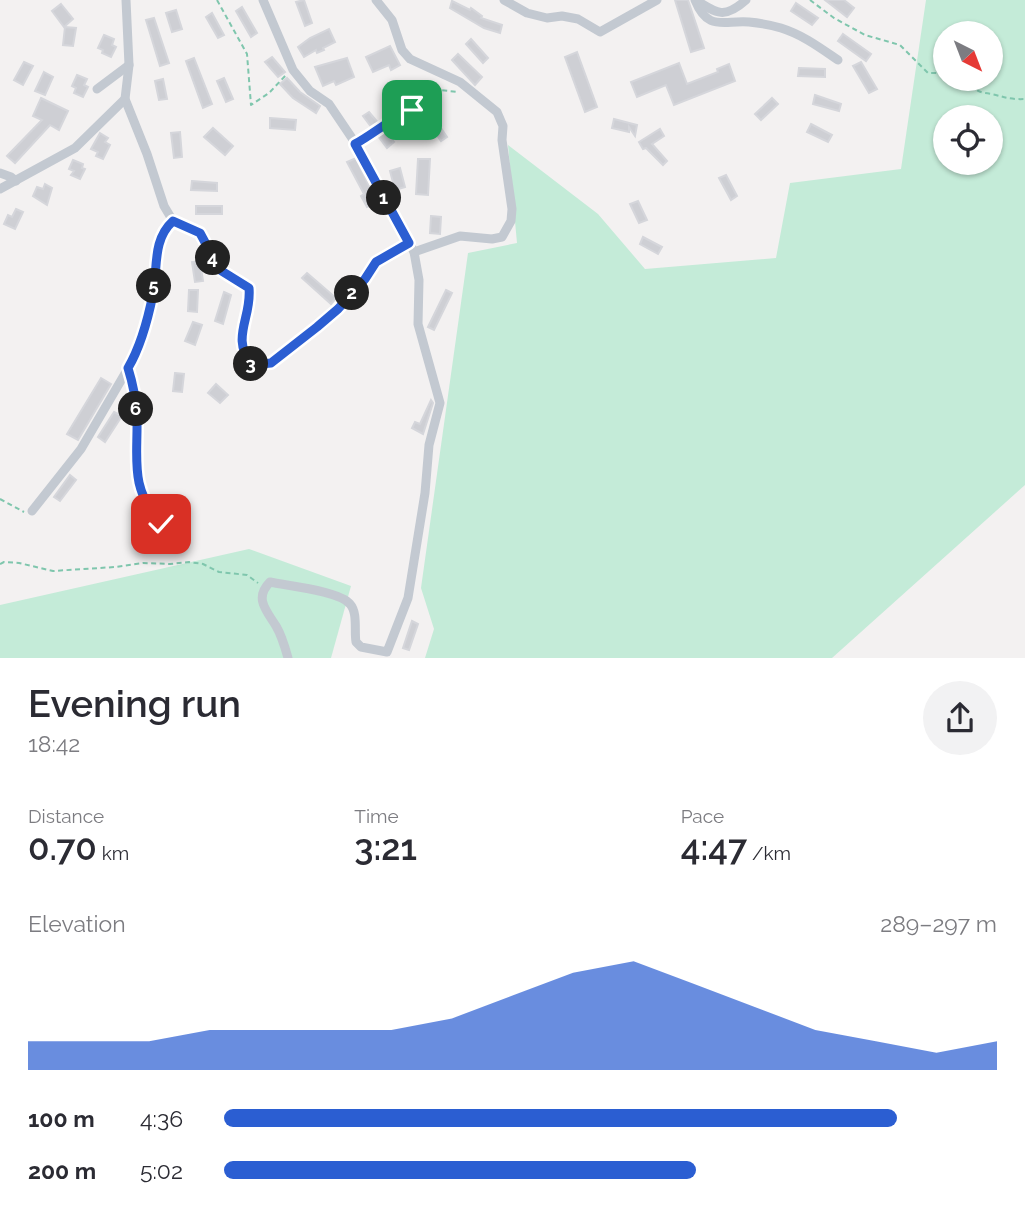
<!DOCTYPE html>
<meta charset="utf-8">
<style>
:root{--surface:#fff;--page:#f2f2f3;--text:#2b2b33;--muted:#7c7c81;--accent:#2b5ed2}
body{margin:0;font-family:Raleway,sans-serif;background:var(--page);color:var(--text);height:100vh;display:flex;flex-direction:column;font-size:26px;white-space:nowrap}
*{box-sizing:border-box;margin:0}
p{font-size:23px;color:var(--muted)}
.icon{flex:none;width:38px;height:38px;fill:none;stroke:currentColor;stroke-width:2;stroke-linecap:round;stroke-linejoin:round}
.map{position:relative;height:658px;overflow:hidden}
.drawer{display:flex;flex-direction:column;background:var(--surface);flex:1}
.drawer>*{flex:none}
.needle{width:46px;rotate:138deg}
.buttons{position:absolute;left:933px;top:21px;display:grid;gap:14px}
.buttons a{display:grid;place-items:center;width:70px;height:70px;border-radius:50%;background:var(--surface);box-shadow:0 2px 5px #0004;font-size:35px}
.pin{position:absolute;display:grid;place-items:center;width:60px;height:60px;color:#fff;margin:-30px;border-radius:14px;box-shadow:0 4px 10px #0006}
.km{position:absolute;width:35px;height:35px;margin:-18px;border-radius:50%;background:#222;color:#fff;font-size:19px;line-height:35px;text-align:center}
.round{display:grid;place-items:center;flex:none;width:74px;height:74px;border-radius:37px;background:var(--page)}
.head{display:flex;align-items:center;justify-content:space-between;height:119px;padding:0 28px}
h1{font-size:38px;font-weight:600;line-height:52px}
.stats{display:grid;grid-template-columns:repeat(3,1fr);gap:10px;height:119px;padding:7px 28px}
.stats div{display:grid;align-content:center}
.stats b{font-size:35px;font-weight:600}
.stats small{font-size:19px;font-weight:400}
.stats p{font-size:19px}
.chart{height:196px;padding:14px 28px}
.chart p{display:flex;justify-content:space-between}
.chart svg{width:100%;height:126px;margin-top:7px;fill:var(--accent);opacity:.7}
ul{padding:0 28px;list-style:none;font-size:23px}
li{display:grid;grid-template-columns:112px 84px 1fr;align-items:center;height:52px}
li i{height:18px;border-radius:9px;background:var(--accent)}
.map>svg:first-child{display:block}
</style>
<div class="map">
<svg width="1025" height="658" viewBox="0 0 1025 658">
<rect width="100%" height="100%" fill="#f3f1f1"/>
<g fill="#c4ebd8" fill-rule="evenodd">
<path d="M926 0H1025V485L832 658H425L434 629 421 588 468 253 517 243 508 145 598 214 645 269 776 258 790 183 901 169ZM945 33H990V79H945ZM945 117H990V163H945Z"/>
<path d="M249 549 351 586 331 658H0V605Z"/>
</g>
<g fill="#cecfd4" stroke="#d5d6db" stroke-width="2">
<path d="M304 0 312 23 305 26 296 2Z"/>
<path d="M675 0H688L704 48 691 52Z"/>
<path d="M825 0H844L854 8 847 17Z"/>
<path d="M452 1 470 10 471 8 482 16 481 18 502 25 500 33 484 28 450 8Z"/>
<path d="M796 3 818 18 812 25 791 11Z"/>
<path d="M61 4 73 19 64 27 52 11Z"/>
<path d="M242 7 257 33 251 37 236 11Z"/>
<path d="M176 10 182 29 172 32 166 13Z"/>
<path d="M212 13 224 35 218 38 206 17Z"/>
<path d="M154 18 169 63 160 66 146 20Z"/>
<path d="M65 27 76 28 73 46 63 45Z"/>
<path d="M329 29 335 42 323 48 324 50 317 53 316 50 304 57 298 47 310 38Z"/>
<path d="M843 34 871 54 866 61 838 41Z"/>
<path d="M104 35 114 39 112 45 116 47 111 57 102 53 103 50 98 48Z"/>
<path d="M471 39 488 58 483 63 466 44Z"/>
<path d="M390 46 400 65 391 70 389 65 373 72 366 57Z"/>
<path d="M577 52 597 107 585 112 565 57Z"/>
<path d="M458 54 482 77 475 85 452 60Z"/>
<path d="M272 57 285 72 278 77 265 62Z"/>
<path d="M194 58 212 104 203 108 186 61Z"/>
<path d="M347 58 354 77 336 85 334 81 323 86 315 67Z"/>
<path d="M24 62 33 66 23 85 14 80Z"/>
<path d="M861 62 877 89 869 93 853 66Z"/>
<path d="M679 63 687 84 718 72 717 69 729 64 735 81 674 105 666 85 637 97 631 82Z"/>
<path d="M799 68 825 69V77L798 76Z"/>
<path d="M44 72 53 77 45 95 35 91Z"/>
<path d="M77 75 87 79 84 85 88 87 83 97 74 93 76 88 72 86Z"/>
<path d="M224 78 233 99 226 102 217 81Z"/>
<path d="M287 78 300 92 320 106 316 113 293 98 280 84Z"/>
<path d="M163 79 167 99 159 100 155 81Z"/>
<path d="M815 95 841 104 839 111 813 104Z"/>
<path d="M41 98 68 111 59 130 50 125 15 163 7 156 42 120 33 116Z"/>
<path d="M772 98 778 104 761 120 755 114Z"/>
<path d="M369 112 394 142 387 148 363 116Z"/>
<path d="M432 115 447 137 441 141 426 119Z"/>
<path d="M270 118 296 120 295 130 270 128Z"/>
<path d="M614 119 637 125 635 136 629 127V132L612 128Z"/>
<path d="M811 124 832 135 828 142 807 132Z"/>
<path d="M213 128 233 146 225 155 204 137Z"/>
<path d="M660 129 664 136 652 144 667 161 663 165 646 148 643 149 639 142Z"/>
<path d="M180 132 182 157 174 158 171 133Z"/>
<path d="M100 133 108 138 105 142 110 145 103 159 96 156 98 152 91 149Z"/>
<path d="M356 158 377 203 367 207 361 196 364 194 347 162Z"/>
<path d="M418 159H430L428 195 416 194Z"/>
<path d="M73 160 83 164 82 168 85 169 80 179 71 175 74 171 69 169Z"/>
<path d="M400 168 405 187 395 190 390 171Z"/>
<path d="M726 175 737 196 731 200 719 178Z"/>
<path d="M192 181 217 183V191L191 190Z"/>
<path d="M45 184 52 188 47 205 33 196 37 187 43 189Z"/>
<path d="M638 201 647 220 639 223 630 204Z"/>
<rect x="196" y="206" width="26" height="8"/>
<path d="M16 209 23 212 15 229 4 224 8 215 12 217Z"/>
<path d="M431 216 441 217 440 234 430 233Z"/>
<path d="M643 237 662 247 658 254 640 244Z"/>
<path d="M200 261 203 281 195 282 192 262Z"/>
<path d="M307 273 336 298 331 304 302 278Z"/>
<path d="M189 290H198L197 312 188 311Z"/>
<path d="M446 290 452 293 434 330 428 327Z"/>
<path d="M224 292 231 295 223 324 215 321Z"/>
<path d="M193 322 202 325 195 345 185 341Z"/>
<path d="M175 373 184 374 182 392 173 391Z"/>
<path d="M101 378 111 384 78 440 67 434Z"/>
<path d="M216 384 228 395 220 403 208 393Z"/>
<path d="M431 400 433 403 423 434 412 428 415 422 420 424Z"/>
<path d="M114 412 122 416 105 442 98 437Z"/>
<path d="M70 475 76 480 60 501 54 497Z"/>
<path d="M412 621 418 624 409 650 403 648Z"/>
</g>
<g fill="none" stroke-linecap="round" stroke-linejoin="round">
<g stroke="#7fc6ad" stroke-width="2" stroke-dasharray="5 3.5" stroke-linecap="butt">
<path d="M217 0 247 54 251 105 269 93 286 75"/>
<path d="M810 0 834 18 865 35 900 45 928 73H945"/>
<path d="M955 79 963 86C973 86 977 92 985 93 1001 95 1006 100 1025 99"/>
<path d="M364 139 383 127 392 118 420 106 440 90 458 92"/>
<path d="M0 499 24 512"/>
<path d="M0 564 4 562 19 563 53 571 115 567 143 563 170 564 189 562 203 564 219 572 247 575 258 583"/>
</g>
<g stroke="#c3c9d1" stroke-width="9">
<path d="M263 0 293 70 310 91 329 104 360 150 414 252 419 280 418 324 440 403 429 445 425 493 408 598 387 652 361 647 356 642C354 631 358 613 350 604 339 591 288 586 270 582 254 598 266 610 276 626 282 636 285 647 288 658"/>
<path d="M376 0 392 20 402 50 410 59 460 82 497 112 503 126 502 140 512 209 511 221 502 237 492 239 460 236 414 252"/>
<path d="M504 0 527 13 547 18 562 16 578 19 600 32 657 0"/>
<path d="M695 0C708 32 723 20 749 22 759 23 771 25 781 28 803 35 819 47 838 60"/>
<path d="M696 0C717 14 725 19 746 0"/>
<path d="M97 89 129 65"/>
<path d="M0 173 11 177 16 181"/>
<path d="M0 189 75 148 125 99"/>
<path d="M173 221 200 233 220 270 249 288C252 318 230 338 252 365L271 363 318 327 338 309 365 279 376 262 409 243"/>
<path d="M128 368C133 384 136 399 137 416 138 461 129 486 161 524"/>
<path d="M32 511 81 449 137 353 153 293 158 245 165 228 173 221 164 206 147 154 125 99 129 65 126 0"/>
</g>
</g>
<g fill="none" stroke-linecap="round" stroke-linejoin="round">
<g stroke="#fff" stroke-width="14">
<path id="route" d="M161 524C129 486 138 461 137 416 136 399 133 384 128 368 141 346 148 319 153 294 158 268 152 240 173 221L200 233 220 270 249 288C252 318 230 338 252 365L271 363 317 327 338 309 365 279 376 262 409 243 355 144C375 133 391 118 412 110"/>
</g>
<use href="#route" stroke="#2b5ed2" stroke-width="9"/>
</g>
</svg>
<div class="buttons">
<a><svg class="needle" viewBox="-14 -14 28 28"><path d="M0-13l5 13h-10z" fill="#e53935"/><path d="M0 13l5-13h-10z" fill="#7c7c81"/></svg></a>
<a><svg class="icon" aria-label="locate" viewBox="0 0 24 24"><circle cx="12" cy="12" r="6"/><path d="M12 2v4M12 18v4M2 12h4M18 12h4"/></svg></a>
</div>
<div class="pin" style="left:412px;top:110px;background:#1e9e55"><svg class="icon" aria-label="arrive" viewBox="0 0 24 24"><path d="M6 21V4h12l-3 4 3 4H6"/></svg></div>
<div class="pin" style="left:161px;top:524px;background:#d93025"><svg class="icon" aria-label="check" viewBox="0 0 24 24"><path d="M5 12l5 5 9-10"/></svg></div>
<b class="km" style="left:384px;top:198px">1</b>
<b class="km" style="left:352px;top:293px">2</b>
<b class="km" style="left:251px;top:364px">3</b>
<b class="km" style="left:213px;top:258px">4</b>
<b class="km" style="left:154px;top:286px">5</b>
<b class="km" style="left:136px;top:409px">6</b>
</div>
<section class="drawer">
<div class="head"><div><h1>Evening run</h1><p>18:42</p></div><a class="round"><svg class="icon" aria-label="share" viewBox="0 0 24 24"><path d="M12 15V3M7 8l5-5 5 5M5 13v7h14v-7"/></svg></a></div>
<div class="stats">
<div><p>Distance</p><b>0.70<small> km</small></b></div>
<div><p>Time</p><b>3:21</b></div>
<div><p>Pace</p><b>4:47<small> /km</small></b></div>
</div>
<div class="chart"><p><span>Elevation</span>289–297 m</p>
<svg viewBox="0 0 160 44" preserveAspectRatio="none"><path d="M0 44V34L10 34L20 34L30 30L40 30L50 30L60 30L70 26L80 18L90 10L100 6L110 14L120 22L130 30L140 34L150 38L160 34V44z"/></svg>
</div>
<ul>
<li><b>100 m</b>4:36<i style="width:87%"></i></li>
<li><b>200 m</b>5:02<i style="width:61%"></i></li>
</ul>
</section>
